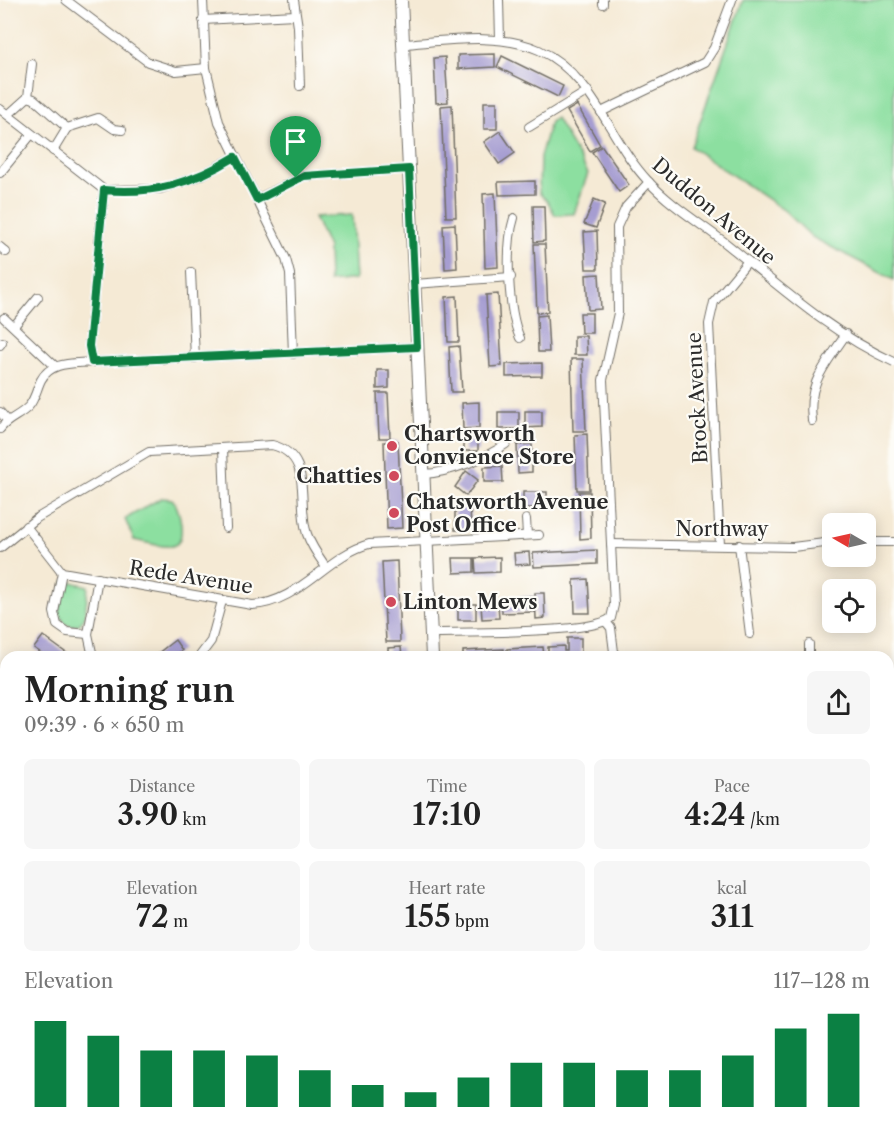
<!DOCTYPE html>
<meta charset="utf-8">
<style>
:root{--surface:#fff;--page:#f6f6f6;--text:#222;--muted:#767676;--accent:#0b8043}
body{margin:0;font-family:"Libre Caslon Text",serif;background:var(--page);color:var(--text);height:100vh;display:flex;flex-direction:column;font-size:22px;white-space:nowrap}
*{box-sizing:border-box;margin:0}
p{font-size:20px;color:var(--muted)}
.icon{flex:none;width:33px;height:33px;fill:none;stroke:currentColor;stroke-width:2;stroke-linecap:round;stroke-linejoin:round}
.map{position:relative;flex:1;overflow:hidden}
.details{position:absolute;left:0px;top:651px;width:894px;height:488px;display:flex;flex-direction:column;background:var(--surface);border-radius:18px 18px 0 0;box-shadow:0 3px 15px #0003}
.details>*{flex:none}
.needle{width:39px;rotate:279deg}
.fabs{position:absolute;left:822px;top:513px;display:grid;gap:12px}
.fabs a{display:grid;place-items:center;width:54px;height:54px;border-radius:9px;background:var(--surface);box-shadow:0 3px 15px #0003;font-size:30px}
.pin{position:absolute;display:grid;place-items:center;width:51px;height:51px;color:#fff;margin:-62px -26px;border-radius:50% 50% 50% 0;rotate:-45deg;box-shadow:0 0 6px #0007}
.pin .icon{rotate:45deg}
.round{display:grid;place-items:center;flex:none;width:63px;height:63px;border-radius:9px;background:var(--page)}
.overview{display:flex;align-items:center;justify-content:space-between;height:102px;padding:0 24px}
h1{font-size:33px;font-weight:600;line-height:45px}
.figures{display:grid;grid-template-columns:repeat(3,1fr);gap:9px;height:102px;padding:6px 24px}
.figures div{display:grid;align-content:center;border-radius:9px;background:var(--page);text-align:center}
.figures b{font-size:30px;font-weight:600}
.figures small{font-size:16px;font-weight:400}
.figures p{font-size:16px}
.chart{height:168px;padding:12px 24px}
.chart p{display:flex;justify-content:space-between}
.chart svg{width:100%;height:108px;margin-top:6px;stroke:var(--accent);stroke-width:6}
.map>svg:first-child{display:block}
</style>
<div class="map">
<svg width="894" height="1138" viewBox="0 0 894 1138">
<rect width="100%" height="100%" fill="#fdfcf7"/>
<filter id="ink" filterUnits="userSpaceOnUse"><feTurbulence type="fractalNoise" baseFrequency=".0167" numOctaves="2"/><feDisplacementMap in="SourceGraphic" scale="12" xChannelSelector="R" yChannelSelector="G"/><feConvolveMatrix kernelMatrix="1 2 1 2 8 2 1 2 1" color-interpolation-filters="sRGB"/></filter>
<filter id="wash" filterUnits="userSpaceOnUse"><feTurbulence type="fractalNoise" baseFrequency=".008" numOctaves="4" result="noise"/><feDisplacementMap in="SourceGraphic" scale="24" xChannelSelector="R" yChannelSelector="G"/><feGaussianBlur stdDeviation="1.35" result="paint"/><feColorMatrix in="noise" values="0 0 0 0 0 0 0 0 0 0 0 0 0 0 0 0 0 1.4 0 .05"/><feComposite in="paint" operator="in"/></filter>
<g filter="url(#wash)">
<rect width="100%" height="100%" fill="#f5ead5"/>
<g fill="#8cdfa0" stroke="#5c8566" stroke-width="1.5">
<path d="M743 0H894V280L812 237 785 211 691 147Z"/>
<path d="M556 118 588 173 574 214 555 215 548 202 539 193 540 157 550 122Z"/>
<path d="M352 215 356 279 329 282 328 248 314 217Z"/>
<path d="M161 498 172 499C180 507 188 543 172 546 162 548 144 542 134 540L125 519Z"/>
<path d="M67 581 88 586 85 616 80 624 72 626 65 624 59 613 64 582Z"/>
<path d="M0 736 6 744V1132L220 1133 217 1138H0Z"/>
<path d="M250 1132 338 1133 347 1138H250Z"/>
</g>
<g id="blocks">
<g fill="#a69dd1">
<path d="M495 54V67L458 69V55Z"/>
<path d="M502 56 563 86 558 97 497 67Z"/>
<path d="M445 57 448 102 436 103 434 58Z"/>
<rect x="484" y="102" width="13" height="27"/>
<path d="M452 105 456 217H446L441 106Z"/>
<path d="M577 105 600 145 590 151 567 111Z"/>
<path d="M500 131 515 153 499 164 484 142Z"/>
<path d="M602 146 629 185 619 192 592 152Z"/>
<path d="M535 181V194L499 195 498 182Z"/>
<path d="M495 193 498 267 485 268 483 194Z"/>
<path d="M594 199 605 204 596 228 584 224Z"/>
<path d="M533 206H544L545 241 534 242Z"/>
<path d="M455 224 457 268 445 269 443 225Z"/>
<path d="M597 231 598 269H586L584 232Z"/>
<path d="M534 244H545L548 312 537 313Z"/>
<path d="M599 274 601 309 588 310 586 275Z"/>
<path d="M498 294 502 366 490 367 486 295Z"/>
<path d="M457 296 459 342H448L446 297Z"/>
<path d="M580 313H592V333H581Z"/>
<path d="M547 315 549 352H538L537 316Z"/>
<path d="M574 336H586L587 355H574Z"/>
<path d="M459 346 462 392H451L449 347Z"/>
<path d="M571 359H583L586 431H573Z"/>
<path d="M542 363V376L506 377V364Z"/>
<path d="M377 370H389V388L377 389Z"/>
<path d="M377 393H388L390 438H379Z"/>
<path d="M479 402V428L463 429 462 403Z"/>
<path d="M525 411H542V427L525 428Z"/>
<rect x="498" y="412" width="21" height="17"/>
<rect x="464" y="433" width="14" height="18"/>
<path d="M587 434 589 490H577L575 435Z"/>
<path d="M398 441 402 528 387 529 384 442Z"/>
<path d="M532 444V472L518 473 517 445Z"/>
<path d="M502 466 503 482H484V467Z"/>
<path d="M466 471 478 480 466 496 455 487Z"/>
<rect x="523" y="492" width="24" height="16"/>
<path d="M579 492H590L591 538 580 539Z"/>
<path d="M470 505 471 530H455V506Z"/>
<path d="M597 550V564L534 567 533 553Z"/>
<path d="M529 552 530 564 515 565 514 553Z"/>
<path d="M500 557V572L476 573 475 558Z"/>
<path d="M453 558H474V572L454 573Z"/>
<path d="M397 561 400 642H386L382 562Z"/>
<path d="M588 579 590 613H575L574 580Z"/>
<path d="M535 593H544L545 618 536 619Z"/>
<path d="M534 596 535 612 502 613V597Z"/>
<path d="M498 603 499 618 482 619 481 604Z"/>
<rect x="458" y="604" width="18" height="16"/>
<path d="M43 636 58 647 72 657H47L34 648Z"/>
<path d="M567 638H581V657H548V647L564 646V651H567Z"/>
<path d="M175 640 182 650 173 657H153Z"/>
<path d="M401 647 402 657H388V648Z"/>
<path d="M543 647 544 657H507V649Z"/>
<path d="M504 649V657H463V651Z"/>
<path d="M894 1038V1059L891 1062 888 1057V1043Z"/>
<path d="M387 1132H409L406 1138Z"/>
<path d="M631 1132H662L661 1138H631Z"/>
<path d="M670 1132H699L698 1138H670Z"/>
<path d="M788 1132H802L805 1136 793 1138Z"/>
</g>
</g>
</g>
<g filter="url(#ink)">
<use href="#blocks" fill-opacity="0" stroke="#726e66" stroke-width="1.5"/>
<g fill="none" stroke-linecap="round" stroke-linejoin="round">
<g stroke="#726e66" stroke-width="10">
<g id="street">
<path d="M66 0 148 62 176 71 206 68"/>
<path d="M203 0 206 68 219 122 286 259 290 274 293 354"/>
<path d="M294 0 298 27 300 86"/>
<path d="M499 0 500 40"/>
<path d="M603 0V4"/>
<path d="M203 20 295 15"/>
<path d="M403 44C446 41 498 32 539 50 594 75 609 140 648 181 669 204 698 222 723 241 777 284 830 333 894 362"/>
<path d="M28 97 32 64"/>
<path d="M0 109 104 190 160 189 200 176 235 157"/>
<path d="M601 112 705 62 714 48 732 0"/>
<path d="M8 115 28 97 34 99 67 128 53 151"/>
<path d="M529 127 588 91"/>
<path d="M67 128 98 118 114 129 122 130"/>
<path d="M0 173 31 135"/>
<path d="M104 190 89 346 92 362 417 347"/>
<path d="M257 199 304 176 409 169"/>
<path d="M514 218C505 246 508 311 520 338"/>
<path d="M0 247 6 252"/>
<path d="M191 272 195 358"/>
<path d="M414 284 511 277"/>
<path d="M4 318 55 366"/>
<path d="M14 326 38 297"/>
<path d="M0 345 2 342"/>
<path d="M0 412 7 420"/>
<path d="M812 421C807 382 826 365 846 334"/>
<path d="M0 429C8 418 20 416 29 406 35 399 37 388 41 380 51 361 73 364 92 362"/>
<path d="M223 448 226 528"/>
<path d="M424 474C449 473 486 458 506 444"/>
<path d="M526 519 527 535"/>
<path d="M26 526 62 572 252 605C299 603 326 556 369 544L539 535"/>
<path d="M866 542H894"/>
<path d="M611 544 793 547 832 542"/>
<path d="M720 545 709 324 714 302 748 261"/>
<path d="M739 545 750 634"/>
<path d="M0 548 37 518 149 452 272 445C315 456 296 502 307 534 311 546 319 557 326 567"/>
<path d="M62 572 54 612 57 625 67 632 88 634"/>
<path d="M606 622 611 628 614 652"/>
<path d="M431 633C462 632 593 634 611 618L614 605 603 380 618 313 617 227 626 207 649 182"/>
<path d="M93 657 88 634 98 578"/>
<path d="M199 657 211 641 222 601"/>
<path d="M809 657V644"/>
<path d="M888 803 894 800"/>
<path d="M888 890 894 900"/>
<path d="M888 1098 894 1093"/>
<path d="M613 1138V1132"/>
<path d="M840 1138 848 1132"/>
</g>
</g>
<g stroke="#726e66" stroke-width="14">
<g id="secondary">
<path d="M401 0 432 657"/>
<path d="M0 714 6 723"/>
<path d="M338 1132 347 1138"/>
<path d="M458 1132V1138"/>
</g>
</g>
<use href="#street" stroke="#fff" stroke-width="8"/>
<use href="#secondary" stroke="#fff" stroke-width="12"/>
</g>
</g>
<g fill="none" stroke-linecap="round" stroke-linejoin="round" filter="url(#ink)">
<g stroke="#fff" stroke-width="12">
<path id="route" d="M235 157 257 200 304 176 409 169 417 347 92 362 89 346 104 190C152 195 193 183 235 157Z"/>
</g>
<use href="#route" stroke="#0b8043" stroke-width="8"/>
</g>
<g fill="#d1495b" stroke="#fdfcf7" stroke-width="2">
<circle cx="392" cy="446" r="6"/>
<circle cx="394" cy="476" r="6"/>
<circle cx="394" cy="513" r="6"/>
<circle cx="391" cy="602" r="6"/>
</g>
<g text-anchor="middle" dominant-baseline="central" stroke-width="4.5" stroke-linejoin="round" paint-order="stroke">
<g font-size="20" fill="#2b2b2b" stroke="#fdfcf7">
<text transform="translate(714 211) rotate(40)">Duddon Avenue</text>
<text transform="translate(697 398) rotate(-93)">Brock Avenue</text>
<text x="722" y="529">Northway</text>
<text transform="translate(191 577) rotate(9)">Rede Avenue</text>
</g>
<g font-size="20" font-weight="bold" fill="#2b2b2b" stroke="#fdfcf7" text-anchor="start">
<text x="404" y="434">Chartsworth<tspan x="404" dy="23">Convience Store</tspan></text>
<text x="382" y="476" text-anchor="end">Chatties</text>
<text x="406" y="502">Chatsworth Avenue<tspan x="406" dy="23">Post Office</tspan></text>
<text x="403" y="602">Linton Mews</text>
</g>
</g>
</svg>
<div class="fabs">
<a><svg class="needle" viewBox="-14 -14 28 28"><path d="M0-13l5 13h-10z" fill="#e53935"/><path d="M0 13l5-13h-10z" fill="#767676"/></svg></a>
<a><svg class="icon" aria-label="locate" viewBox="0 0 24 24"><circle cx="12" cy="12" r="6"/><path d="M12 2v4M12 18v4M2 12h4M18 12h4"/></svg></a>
</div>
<div class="pin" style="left:296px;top:178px;background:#1e9e55"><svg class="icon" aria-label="arrive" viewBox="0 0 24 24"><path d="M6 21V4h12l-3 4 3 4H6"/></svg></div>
<section class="details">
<div class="overview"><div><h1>Morning run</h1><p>09:39 · 6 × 650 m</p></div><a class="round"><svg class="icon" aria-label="share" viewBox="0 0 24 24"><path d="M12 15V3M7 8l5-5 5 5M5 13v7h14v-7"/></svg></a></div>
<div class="figures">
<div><p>Distance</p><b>3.90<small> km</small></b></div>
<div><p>Time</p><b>17:10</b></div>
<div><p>Pace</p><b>4:24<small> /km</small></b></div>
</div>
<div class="figures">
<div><p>Elevation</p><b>72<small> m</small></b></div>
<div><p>Heart rate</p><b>155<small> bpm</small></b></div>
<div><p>kcal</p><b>311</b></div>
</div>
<div class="chart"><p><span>Elevation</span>117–128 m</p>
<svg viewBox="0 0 160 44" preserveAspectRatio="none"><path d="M5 44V9M15 44V15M25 44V21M35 44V21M45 44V23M55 44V29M65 44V35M75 44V38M85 44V32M95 44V26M105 44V26M115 44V29M125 44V29M135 44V23M145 44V12M155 44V6"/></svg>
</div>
</section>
</div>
